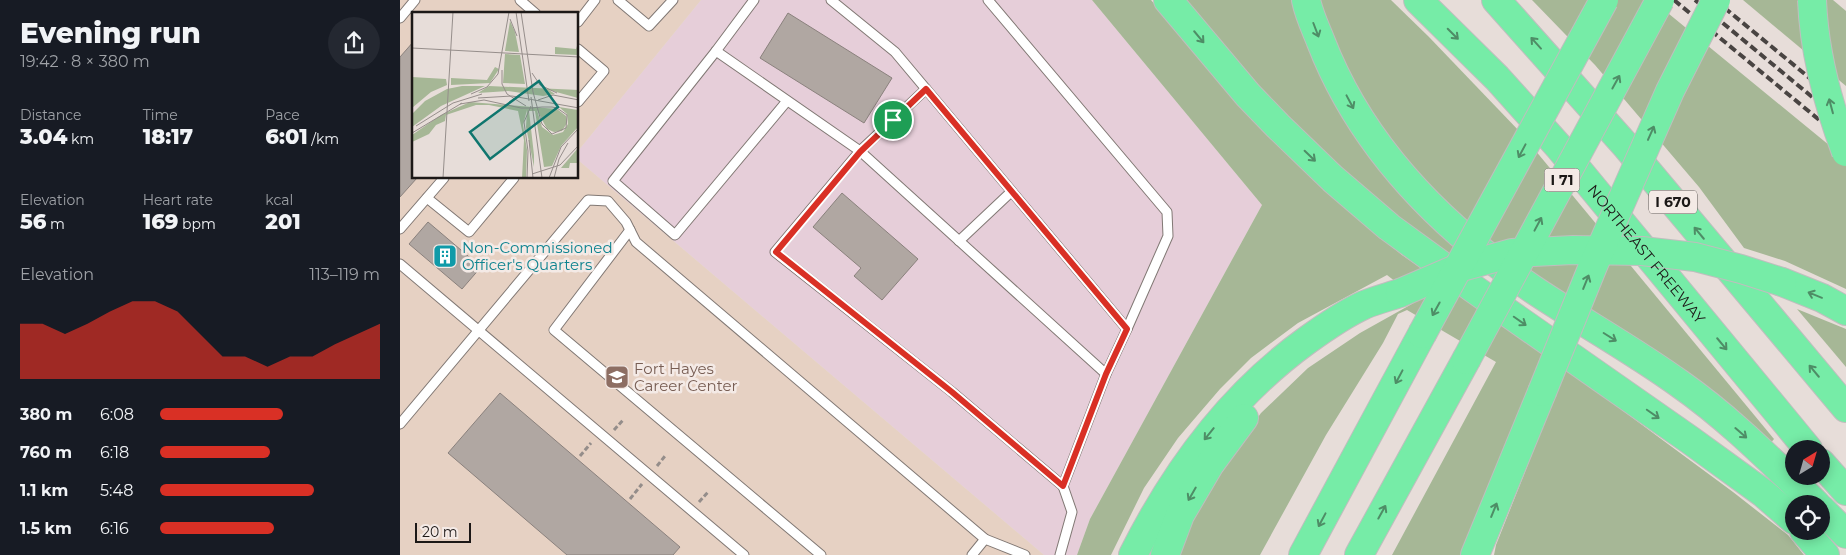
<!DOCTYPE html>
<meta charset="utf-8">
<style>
:root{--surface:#171b24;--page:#242831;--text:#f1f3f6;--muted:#9ea1a6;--accent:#d93025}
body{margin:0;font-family:Montserrat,sans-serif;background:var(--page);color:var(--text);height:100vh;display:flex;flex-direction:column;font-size:19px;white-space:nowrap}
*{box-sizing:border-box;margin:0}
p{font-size:16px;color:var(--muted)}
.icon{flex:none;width:28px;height:28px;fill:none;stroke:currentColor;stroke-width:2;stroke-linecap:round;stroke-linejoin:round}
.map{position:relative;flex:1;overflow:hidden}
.panel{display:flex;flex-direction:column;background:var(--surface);width:400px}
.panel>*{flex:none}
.needle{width:32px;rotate:37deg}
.controls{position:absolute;left:1385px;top:440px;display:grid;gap:10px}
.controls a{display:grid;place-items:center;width:45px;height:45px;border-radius:50%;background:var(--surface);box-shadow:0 2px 12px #0003;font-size:25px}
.scale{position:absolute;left:15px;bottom:12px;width:56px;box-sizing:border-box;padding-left:5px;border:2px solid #1c1817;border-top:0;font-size:14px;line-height:18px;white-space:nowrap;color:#1c1817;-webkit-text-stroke:4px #f4eae6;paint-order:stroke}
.pin{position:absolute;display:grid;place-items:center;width:42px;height:42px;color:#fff;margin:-21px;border:2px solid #fff;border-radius:50%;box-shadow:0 1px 5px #0007}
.round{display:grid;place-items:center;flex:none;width:52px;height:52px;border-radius:26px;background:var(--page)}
.headline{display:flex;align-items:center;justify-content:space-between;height:85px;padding:0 20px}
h1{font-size:28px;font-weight:800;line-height:38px}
.stats{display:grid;grid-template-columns:repeat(3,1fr);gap:8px;height:85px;padding:5px 20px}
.stats div{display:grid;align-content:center}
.stats b{font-size:21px;font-weight:800}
.stats small{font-size:14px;font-weight:400}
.stats p{font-size:14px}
.chart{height:140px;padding:10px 20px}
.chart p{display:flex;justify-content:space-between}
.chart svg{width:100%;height:90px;margin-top:5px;fill:var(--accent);opacity:.7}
ul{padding:0 20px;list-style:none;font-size:16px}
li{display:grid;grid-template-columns:80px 60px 1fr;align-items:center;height:38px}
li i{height:12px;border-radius:6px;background:var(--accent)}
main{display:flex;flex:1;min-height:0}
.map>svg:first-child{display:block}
</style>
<main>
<section class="panel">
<div class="headline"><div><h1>Evening run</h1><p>19:42 · 8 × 380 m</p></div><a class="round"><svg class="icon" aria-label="share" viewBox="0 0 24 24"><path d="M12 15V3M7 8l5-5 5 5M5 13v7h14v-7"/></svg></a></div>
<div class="stats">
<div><p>Distance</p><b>3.04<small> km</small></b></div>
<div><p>Time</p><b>18:17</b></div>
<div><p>Pace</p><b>6:01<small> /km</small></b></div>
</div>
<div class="stats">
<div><p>Elevation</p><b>56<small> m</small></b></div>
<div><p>Heart rate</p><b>169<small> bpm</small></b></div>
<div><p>kcal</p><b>201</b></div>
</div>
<div class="chart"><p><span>Elevation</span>113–119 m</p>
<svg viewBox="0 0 160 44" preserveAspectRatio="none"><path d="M0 44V17L10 17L20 22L30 17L40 11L50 6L60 6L70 11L80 22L90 33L100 33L110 38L120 33L130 33L140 27L150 22L160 17V44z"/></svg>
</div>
<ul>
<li><b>380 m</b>6:08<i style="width:56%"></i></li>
<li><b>760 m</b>6:18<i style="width:50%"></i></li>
<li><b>1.1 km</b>5:48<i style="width:70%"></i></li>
<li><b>1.5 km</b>6:16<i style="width:52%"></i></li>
</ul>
</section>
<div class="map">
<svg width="1446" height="555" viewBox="0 0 1446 555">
<rect width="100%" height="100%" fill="#e7ddd9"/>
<path fill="#e6ced9" d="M301 0H692L862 205 690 519 677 555H644L178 160V151Z"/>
<path fill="#e6d1c3" d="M0 0H301L178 151V14H14V178H178V160L644 555H0Z"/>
<g fill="#a6b796">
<path d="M692 0H751L826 90 917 182 959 220 1002 255 1165 368 1333 492 1388 535 1404 555H1094L1096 545 1156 394 1131 381 1066 555H992L1096 362 1007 310 998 314 983 343 926 435 860 555H778L803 498 831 455 861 413 908 368 960 333 1019 300 987 275 898 323 851 358 820 389 778 438 744 488 711 555H677L690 519 862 205Z"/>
<path d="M781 0H892C905 34 916 70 934 102 960 149 995 193 1035 230 1052 245 1071 259 1089 273L1034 248 893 128Z"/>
<path d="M919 0H991L1029 37 1121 133 1374 439 1370 444 1064 225 982 134 942 64Z"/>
<path d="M1132 0H1252L1446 159V289L1385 261 1344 248 1299 187 1195 65Z"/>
<path d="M1343 0H1433L1446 11V86Z"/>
<path d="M1397 309 1446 329V367Z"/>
</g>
<g fill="#b0a7a2" stroke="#8a817d">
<path d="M388 13 492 78 464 123 360 58Z"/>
<path d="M14 41V178H17L0 197V57Z"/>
<path d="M442 193 518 259 482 300 454 276 461 268 413 227Z"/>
<path d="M28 222 81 267 62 289 9 244Z"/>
<path d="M100 393 280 547 273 555H167L48 453Z"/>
</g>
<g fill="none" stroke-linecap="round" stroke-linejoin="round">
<g stroke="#817874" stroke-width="11">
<g id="lane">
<path d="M120 0 136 14"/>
<path d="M218 0 249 26 273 0"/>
<path d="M354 0 316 51 213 181 275 235 387 101"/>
<path d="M431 0 495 52 727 329 706 374 663 486 672 512 660 555"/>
<path d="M588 0 767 212 768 236 727 329"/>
<path d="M0 18 15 0"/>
<path d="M178 22 195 0"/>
<path d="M178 49 204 71 178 102"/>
<path d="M316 51 460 151 526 89"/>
<path d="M27 198 69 232 114 178"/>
<path d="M0 229 44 178"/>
<path d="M230 230 154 330 421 555"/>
<path d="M559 241 611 192"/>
<path d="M0 264 344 555"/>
<path d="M0 424 188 200 208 201 226 222 236 242 585 539 625 555"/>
<path d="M663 486 552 392 375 252 460 151 706 374"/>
<path d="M572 555 585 539"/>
</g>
</g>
<g stroke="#bfbebe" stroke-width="30">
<g id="highway">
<path d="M768 0 848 95 878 126 933 179 989 227 1074 289 1290 440 1363 493 1394 520"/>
<path d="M906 0C909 15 916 29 921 42 962 148 1042 228 1134 290 1182 322 1233 350 1280 384 1330 419 1372 462 1416 504"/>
<path id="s1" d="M1018 0 1097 78 1159 147 1408 449"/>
<path d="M1096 0 1227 147 1446 408"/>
<path d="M1382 282 1422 298 1446 311"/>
<path d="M1421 463 1446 491"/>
<path d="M1421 509 1446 534"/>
<path d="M1404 531 1425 555"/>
<path d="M733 555C775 471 830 396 906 341 924 328 944 314 964 305 976 300 988 297 1000 293"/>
<path d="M765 555 780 515 810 464 844 418"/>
<path d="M903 555 1022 334"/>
<path d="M959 555 1066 360"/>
<path d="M1075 555 1142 392"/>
</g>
</g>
<g stroke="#948d8a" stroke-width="3" stroke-dasharray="5 2.5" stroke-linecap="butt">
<path d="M214 430 223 420"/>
<path d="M180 456 191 443"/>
<path d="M257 466 265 456"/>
<path d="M230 499 242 484"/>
<path d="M299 502 308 492"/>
</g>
<use href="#lane" stroke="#fff" stroke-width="9"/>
<use href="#highway" stroke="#76eca7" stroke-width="28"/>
<g stroke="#494442" stroke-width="4" stroke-dasharray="8 4" stroke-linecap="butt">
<path d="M1274 0 1446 142"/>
<path d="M1295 0 1446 125"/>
<path d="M1315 0 1446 108"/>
</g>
<g stroke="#bfbebe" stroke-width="30" stroke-linecap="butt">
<g id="highway-bridge">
<path d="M1412 0C1414 52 1428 104 1446 152"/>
<path d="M1000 293 1058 268 1112 253 1173 250 1242 251 1295 257 1341 269 1382 282"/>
<path d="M1022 334 1204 0"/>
<path d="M1066 360 1260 0"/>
<path d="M1142 392 1193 266 1270 91 1316 0"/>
</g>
</g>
<use href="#highway-bridge" stroke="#76eca7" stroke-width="28"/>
</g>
<defs><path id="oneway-shaft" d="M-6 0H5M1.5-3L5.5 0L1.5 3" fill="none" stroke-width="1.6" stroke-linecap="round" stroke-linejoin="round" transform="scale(1.25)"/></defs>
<g stroke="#4e8d66">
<use href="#oneway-shaft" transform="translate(916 30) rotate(69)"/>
<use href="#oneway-shaft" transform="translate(1053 34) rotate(45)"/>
<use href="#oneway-shaft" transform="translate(799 37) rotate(50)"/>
<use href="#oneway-shaft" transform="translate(1136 43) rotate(-132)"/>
<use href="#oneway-shaft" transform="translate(1216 82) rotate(-61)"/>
<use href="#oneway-shaft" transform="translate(950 102) rotate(62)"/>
<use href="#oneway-shaft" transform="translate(1431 106) rotate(-105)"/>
<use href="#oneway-shaft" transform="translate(1251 133) rotate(-66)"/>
<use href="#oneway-shaft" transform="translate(1122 151) rotate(118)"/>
<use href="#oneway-shaft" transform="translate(910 156) rotate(44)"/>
<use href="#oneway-shaft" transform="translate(1138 224) rotate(-62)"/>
<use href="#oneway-shaft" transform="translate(1299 233) rotate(-130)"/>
<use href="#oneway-shaft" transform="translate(1186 282) rotate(-68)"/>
<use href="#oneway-shaft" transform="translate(1415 295) rotate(-158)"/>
<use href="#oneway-shaft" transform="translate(1036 309) rotate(119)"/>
<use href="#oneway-shaft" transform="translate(1120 321) rotate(35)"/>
<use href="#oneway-shaft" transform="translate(1210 337) rotate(32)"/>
<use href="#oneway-shaft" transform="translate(1322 344) rotate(50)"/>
<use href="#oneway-shaft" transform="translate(1414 371) rotate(-130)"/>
<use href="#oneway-shaft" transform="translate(999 377) rotate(118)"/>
<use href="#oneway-shaft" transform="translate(1253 414) rotate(35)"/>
<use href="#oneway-shaft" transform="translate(1341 433) rotate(41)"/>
<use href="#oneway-shaft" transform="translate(809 434) rotate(129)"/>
<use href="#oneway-shaft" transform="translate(792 494) rotate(120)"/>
<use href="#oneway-shaft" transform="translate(1094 510) rotate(-68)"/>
<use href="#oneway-shaft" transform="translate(982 512) rotate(-61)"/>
<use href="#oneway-shaft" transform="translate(922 520) rotate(118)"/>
</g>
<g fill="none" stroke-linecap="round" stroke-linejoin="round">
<g stroke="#fff" stroke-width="10">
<path id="route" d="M526 89 727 329 706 374 663 486 552 392 376 252 460 152Z"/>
</g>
<use href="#route" stroke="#d93025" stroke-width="6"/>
</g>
<defs>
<g id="building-square" transform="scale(1.25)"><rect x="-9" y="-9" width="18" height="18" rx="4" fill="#0f9aa8" stroke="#f4eae6"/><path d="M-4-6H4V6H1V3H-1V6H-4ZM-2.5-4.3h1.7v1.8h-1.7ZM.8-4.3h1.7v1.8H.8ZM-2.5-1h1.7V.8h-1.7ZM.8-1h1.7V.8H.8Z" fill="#fff"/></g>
<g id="school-square" transform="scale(1.25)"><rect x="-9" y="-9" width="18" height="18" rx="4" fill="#8d6e63" stroke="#f4eae6"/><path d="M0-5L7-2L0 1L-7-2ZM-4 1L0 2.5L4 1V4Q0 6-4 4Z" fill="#fff"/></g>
</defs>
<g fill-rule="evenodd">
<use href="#building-square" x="45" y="256"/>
<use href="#school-square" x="217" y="377"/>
</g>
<g text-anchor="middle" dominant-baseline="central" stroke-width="5" stroke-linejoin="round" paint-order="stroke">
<g fill="#f4eae6" stroke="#5d5755" stroke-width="1">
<rect x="1144.5" y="168.5" width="35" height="23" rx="4"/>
<rect x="1249" y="190.5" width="48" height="23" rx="4"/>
</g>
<g font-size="14" font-weight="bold" fill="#1c1817">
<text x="1162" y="180">I 71</text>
<text x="1273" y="202">I 670</text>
</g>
<g font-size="15" fill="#0d838f" stroke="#f4eae6" text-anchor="start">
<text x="62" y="247">Non-Commissioned<tspan x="62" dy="17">Officer's Quarters</tspan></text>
</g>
<g font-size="15" fill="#1c1817" stroke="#f4eae6">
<text stroke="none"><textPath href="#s1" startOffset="342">NORTHEAST FREEWAY</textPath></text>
</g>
<g font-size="15" fill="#785e54" stroke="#f4eae6" text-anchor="start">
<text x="234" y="368">Fort Hayes<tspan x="234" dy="17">Career Center</tspan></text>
</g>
</g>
<g transform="translate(12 12)">
<rect width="166" height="166" fill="#e7ddd9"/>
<path d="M98 9 103 20 107 40 93 39ZM165 34 166 43 143 42V35L164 37ZM93 42 108 43 113 72 91 71ZM83 55 87 57 78 71 39 73V66L75 68ZM0 65 34 67 35 73 19 80 0 96ZM50 74H73L29 94 0 115V102L13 89 35 77ZM77 74 167 78 166 86 137 78 143 82 131 84 96 79 66 81ZM58 90 145 97 154 104 155 111 150 119 142 120 135 117 125 98 130 115 141 123 151 120 156 112 155 102 147 95 166 98V115L149 134 140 154 132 155 123 99H117L122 143V155L114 115 115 98 111 113 115 138 114 166H110L112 128 106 99 77 93H64L34 103 33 109 24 113 17 122 0 130V123L29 103ZM166 136V151H158L157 156H149Z" fill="#a6b796"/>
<path fill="none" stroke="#968e8b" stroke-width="1" d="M104 0 117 89M98 7 105 24M0 36 167 45M90 58V72L95 82 114 94M120 61 128 73 145 81M59 82 75 75 86 62 97 0M119 85 130 166M66 86 100 84 167 96M126 88 141 83 167 88M48 92 72 88 109 96H119L130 95H140L145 96 155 103 154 116 140 122 130 112 129 109 126 98 124 91 121 80 109 0M4 114 41 91 70 82M0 121 50 91M117 128 121 166M120 162 148 153 167 133M31 166 41 0M115 166 116 139 112 110 119 94M137 166 149 135 167 116M142 166 147 147 156 131"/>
<path fill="#0f766e" fill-opacity="0.15" stroke="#0f766e" stroke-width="2.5" d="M127 69 146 95 78 147 58 120Z"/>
<rect width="166" height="166" fill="none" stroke="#1c1817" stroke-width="2.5"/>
</g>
</svg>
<div class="controls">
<a><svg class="needle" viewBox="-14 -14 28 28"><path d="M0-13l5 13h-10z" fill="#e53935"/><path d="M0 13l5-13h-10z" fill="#9ea1a6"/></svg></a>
<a><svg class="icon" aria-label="locate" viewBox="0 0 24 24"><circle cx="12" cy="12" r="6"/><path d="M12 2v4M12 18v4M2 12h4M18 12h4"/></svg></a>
</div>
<div class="scale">20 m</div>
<div class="pin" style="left:493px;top:120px;background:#1e9e55"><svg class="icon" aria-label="arrive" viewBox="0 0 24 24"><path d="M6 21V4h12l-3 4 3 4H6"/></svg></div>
</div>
</main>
